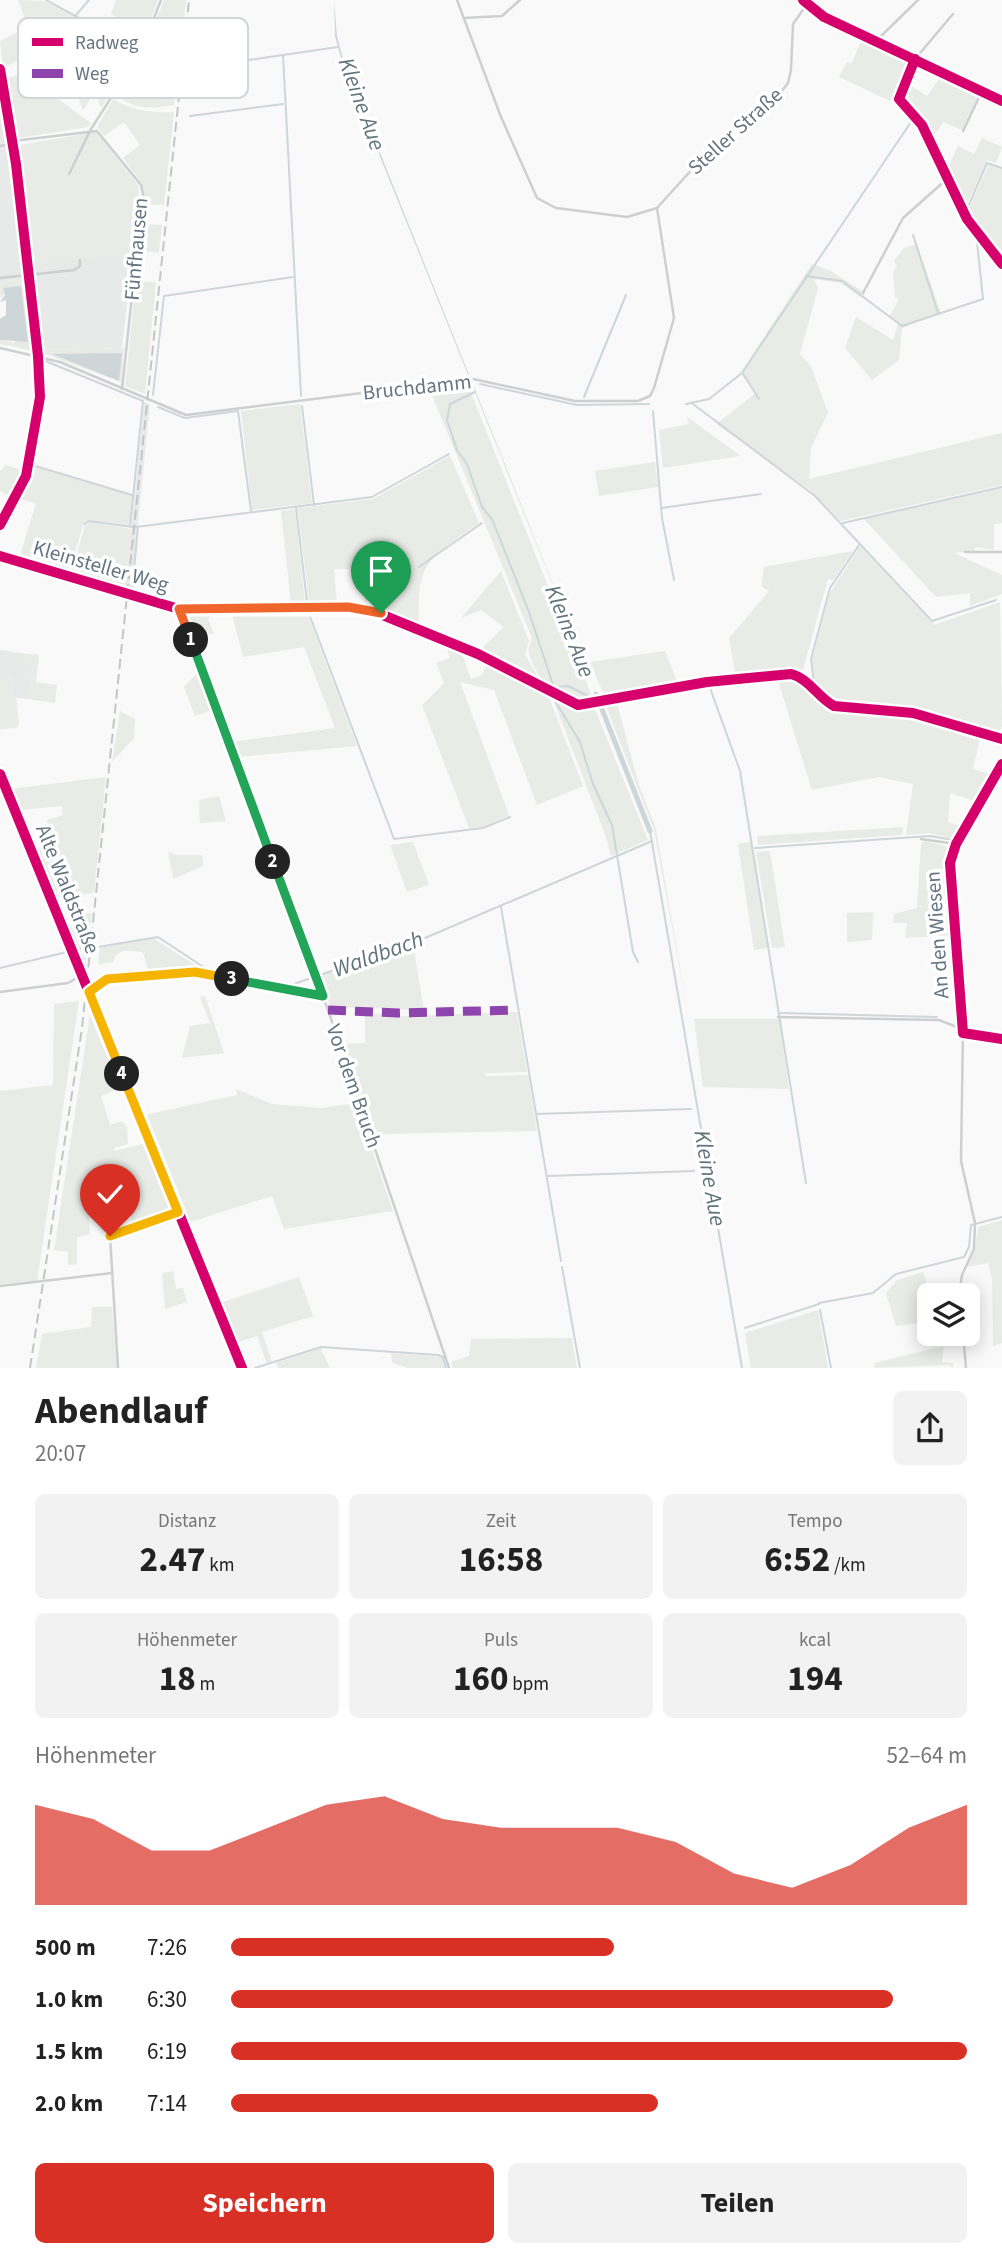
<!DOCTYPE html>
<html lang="de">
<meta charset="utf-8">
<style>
:root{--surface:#fff;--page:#f2f2f2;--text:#222;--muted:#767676;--accent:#d93025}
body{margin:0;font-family:"Source Sans 3",sans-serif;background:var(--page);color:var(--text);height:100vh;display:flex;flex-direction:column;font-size:26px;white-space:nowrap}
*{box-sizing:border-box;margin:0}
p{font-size:23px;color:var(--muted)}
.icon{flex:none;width:38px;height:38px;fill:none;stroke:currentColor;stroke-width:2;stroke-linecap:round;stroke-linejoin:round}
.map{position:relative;height:1368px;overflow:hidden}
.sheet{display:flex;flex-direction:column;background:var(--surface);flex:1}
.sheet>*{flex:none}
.controls{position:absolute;left:917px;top:1283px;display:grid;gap:14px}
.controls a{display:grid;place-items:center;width:63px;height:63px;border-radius:10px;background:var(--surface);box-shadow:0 4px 18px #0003;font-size:35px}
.pin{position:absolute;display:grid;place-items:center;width:60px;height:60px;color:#fff;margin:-72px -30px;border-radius:50% 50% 50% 0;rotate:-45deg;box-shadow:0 0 7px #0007}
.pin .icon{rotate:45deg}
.km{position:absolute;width:35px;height:35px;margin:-18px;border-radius:50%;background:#222;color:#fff;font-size:19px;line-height:35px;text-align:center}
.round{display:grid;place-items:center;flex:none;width:74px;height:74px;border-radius:10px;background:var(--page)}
.head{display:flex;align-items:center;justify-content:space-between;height:119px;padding:0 35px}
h1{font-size:38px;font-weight:700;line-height:52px}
.figures{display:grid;grid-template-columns:repeat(3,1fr);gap:10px;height:119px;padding:7px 35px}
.figures div{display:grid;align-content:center;border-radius:10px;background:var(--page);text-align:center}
.figures b{font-size:35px;font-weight:700}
.figures small{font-size:19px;font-weight:400}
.figures p{font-size:19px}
.chart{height:196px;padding:14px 35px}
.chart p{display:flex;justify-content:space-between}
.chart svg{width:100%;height:126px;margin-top:7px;fill:var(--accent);opacity:.7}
.cta{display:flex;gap:14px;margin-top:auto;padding:14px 35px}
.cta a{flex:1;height:80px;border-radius:10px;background:var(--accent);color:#fff;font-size:28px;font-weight:700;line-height:80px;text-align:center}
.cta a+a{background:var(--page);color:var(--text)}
ul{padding:0 35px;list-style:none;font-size:23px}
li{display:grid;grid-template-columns:112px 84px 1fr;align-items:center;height:52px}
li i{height:18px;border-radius:9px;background:var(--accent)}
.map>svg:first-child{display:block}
</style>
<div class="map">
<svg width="1002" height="1368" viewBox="0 0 1002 1368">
<rect width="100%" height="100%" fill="#f9f9f9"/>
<g fill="#e8e9e9">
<path d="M0 100 22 266 133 252 122 348 40 350 31 278 0 281Z"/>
<path d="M144 402 150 404 131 591 125 589Z"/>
<path d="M0 650 21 653 25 662 33 664 28 699 11 697 12 678 0 675Z"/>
</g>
<g fill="#e8ebe6">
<path d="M18 0 44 1 138 51 101 108 95 92 83 110 73 84 68 85 58 99 91 123 88 127 19 138 6 79 18 75 46 93 49 82 37 51 3 68 0 41 28 27Z"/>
<path d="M116 0H158L145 33 111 14Z"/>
<path d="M164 0H186L179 65 144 51Z"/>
<path d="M861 41 911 64 890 101 839 77 847 62 852 63Z"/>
<path d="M128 77 177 80 174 105C151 109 135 110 116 95Z"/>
<path d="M940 78 978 96 962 130 943 122 935 135 901 93 906 83 927 96Z"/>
<path d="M113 99C134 111 150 113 174 112L164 205 143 204 142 184 123 158 140 145 124 122 104 136 97 127Z"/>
<path d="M96 132 139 186 135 252 22 267 9 147Z"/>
<path d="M982 138 1002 147 996 163 987 160 965 208 947 170 958 146 974 154Z"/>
<path d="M989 164 1002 169V261L977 229 969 208Z"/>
<path d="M141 224 162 225 159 253 139 250Z"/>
<path d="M917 244 941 313 902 328 899 360 872 380 845 348 856 317 893 340 898 324 889 317 899 299 895 297 893 272 897 266 894 261 904 248Z"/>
<path d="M812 264 831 271 865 293 862 298 841 283 814 279 818 288 800 354 811 366 828 413 811 448 809 479 1002 433V485L841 521 809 489 716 424 756 393 741 372Z"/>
<path d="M31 278 40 350 124 348 121 382 42 353 0 344V340L15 343 5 293 0 298V281Z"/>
<path d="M136 281 156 282 145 394 125 386Z"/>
<path d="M467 383 593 699C563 704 536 682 529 653 527 648 531 643 532 638L429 388Z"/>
<path d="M300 404 312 503 252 510 241 411Z"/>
<path d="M687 417 741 456 663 468 659 430 689 424Z"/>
<path d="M450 456 479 523C426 561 417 561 419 626L365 607 364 569H334L337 604H309L298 508 373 499Z"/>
<path d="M655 462 658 487 599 496 595 471Z"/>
<path d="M6 465 24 471 12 498 0 491V471Z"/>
<path d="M32 466 132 495 129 525 90 520 84 522 69 573 19 559 36 503 18 499Z"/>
<path d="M1002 488V523L994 524V550L976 547 974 551 954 553 1002 575V594L970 606V593L936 597 864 519Z"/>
<path d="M295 509 305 604H291L281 511Z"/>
<path d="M90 522 131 529 125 589 71 574 85 525Z"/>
<path d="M860 546 934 625 1000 602 1002 727 997 735 978 724 915 708 834 700 819 687 812 674V660L830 593Z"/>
<path d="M853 551 833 580 828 579 802 673 745 675 735 672 729 638 769 591 761 586 764 567Z"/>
<path d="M501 571 529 641 525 655 543 685 479 651 504 627 481 610 461 618Z"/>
<path d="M183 610H216L208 619 214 634 190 632Z"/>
<path d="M231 610H306L357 746 237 757 231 742 335 728 304 647 243 657Z"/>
<path d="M444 641 460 648 471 679 482 675 488 661 547 692 583 786 537 805 494 690 460 682 509 815 483 827 469 828 422 705 444 683 436 663 450 658Z"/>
<path d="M665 651 677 681 603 693 590 662Z"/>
<path d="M21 653 39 655 36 682 57 685 55 703 28 699 33 664 25 662Z"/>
<path d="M198 672 212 710 195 716 184 687Z"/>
<path d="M0 675 12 678 11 696 16 697 19 724 16 728 0 729Z"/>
<path d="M791 676 800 678 832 708 914 714 981 733 973 769 993 775 978 802 950 793 948 822 963 827 956 840 929 833 906 835 913 784 879 777 812 790 777 677Z"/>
<path d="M551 694 577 708 594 707 648 840 611 856 606 837Z"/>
<path d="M611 700 617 703 638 782 656 829 688 1013 654 830 604 701Z"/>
<path d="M120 711 135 719 134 738 112 762Z"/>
<path d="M106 777 94 893 55 897 35 851 51 847 47 820 63 815 62 806 19 810 11 789Z"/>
<path d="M219 796 226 821 200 823 199 800Z"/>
<path d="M903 827 902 835 758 845 757 836Z"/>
<path d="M924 841 950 847 947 863 953 935 905 938 907 923H893L894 914 917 908 921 844Z"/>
<path d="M413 842 429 885 407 892 390 845Z"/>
<path d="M751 842 768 948 754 950 738 844Z"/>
<path d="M168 851 175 855H202L203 866 173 879Z"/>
<path d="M770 851 785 947 772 948 756 852Z"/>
<path d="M873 912 872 940 847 942V913Z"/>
<path d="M92 913 85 969 69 931 81 914Z"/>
<path d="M153 938 203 970 149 973 143 952C130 951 117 947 113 962L98 965 100 948Z"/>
<path d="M413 945 424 1010 331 1007 319 976Z"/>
<path d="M205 996 224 1053 182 1058 190 1026 210 1023 200 997Z"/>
<path d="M79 1001 37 1281 0 1284V1091L53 1085 54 1004Z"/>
<path d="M91 1008 124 1087 101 1096 110 1125 122 1121 127 1128 128 1144 114 1148V1151L147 1143 174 1209 132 1225 130 1204 107 1209 104 1185 105 1211 89 1212 90 1234 77 1237V1264L68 1265V1252L54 1250Z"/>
<path d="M517 1012 527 1072 485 1073V1076L528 1075 537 1131 374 1134 343 1044 365 1043V1013L398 1016Z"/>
<path d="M694 1019H779L789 1089 703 1087Z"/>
<path d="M236 1089 272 1104 321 1108 356 1103 393 1211 284 1229 272 1196 187 1223 144 1115 237 1095Z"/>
<path d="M1002 1220V1343L993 1346 992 1278 988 1263 967 1267 975 1250 978 1227Z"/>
<path d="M173 1271 176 1289 183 1288 187 1302 165 1309 162 1273Z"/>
<path d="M923 1272 930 1295 927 1322 896 1326 886 1293 897 1280Z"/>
<path d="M299 1277 313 1316 262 1332 272 1362 267 1364 257 1336 236 1343 221 1303Z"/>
<path d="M92 1307H112L117 1368H36L42 1334 91 1327Z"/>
<path d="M818 1310 828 1368H751L745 1333Z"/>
<path d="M572 1338 577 1368H453L451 1362 469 1356 471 1339Z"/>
<path d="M944 1346 942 1362 953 1363V1368L949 1365 875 1368 874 1363Z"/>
<path d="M321 1348 330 1368H278L276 1363Z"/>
<path d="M391 1353 442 1357 445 1368H408L392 1363Z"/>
</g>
<g fill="#ced6d9">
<path d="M334 0 337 36 344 63 599 699 343 65 335 36Z"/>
<path d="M21 286 28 342 0 340V319L6 315V300L0 302 5 295 3 288Z"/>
<path d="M122 353 119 381 52 354Z"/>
</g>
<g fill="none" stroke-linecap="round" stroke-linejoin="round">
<g stroke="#ced6d9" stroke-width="2">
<path d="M46 0 138 50"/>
<path d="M76 15 89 0"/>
<path d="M283 55 301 396"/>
<path d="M165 61 185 69 198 68"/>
<path d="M201 67 338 47"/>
<path d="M190 116 283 104"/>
<path d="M975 226 967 209 987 163 1002 168"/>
<path d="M913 235 938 313"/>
<path d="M806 276 842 281 902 326 983 299 976 232"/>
<path d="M43 360 143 401 130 526"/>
<path d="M743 374 759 399"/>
<path d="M480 384 577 405 649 404"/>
<path d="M475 392 450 404 447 420 457 450 467 464 482 507 492 519 529 612 554 688 552 696 580 742 593 784 612 825 633 952 638 962"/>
<path d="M153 395 164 296 293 277"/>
<path d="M584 397 626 295"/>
<path d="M686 404 709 399 742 373 913 119"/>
<path d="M693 404 815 496 932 621 996 600"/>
<path d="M302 406 314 505"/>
<path d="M158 407 185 418 238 411 251 511"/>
<path d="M653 411 662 518 674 580"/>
<path d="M32 465 132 495"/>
<path d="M296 507 308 611 394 839 483 828 510 817"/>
<path d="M661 508 761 494"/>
<path d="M843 523 1002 487"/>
<path d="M84 524 89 521 133 527"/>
<path d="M136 527 372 497 449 454"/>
<path d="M859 545 830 588 811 659 814 683 835 702 911 709 978 725"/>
<path d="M419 567 482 523"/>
<path d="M132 592 138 527"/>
<path d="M555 687 568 686 590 697"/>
<path d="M595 696 701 680 709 685 740 771 806 1183"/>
<path d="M650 831 742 1368"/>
<path d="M755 848 930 836 953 840"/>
<path d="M501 907 561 1261"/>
<path d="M98 947 158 937 205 968 291 985 418 941 652 841"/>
<path d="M92 948H95"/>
<path d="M81 949 89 948"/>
<path d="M76 950H78"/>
<path d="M0 968 67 952"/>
<path d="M781 1013 937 1017"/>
<path d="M536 1114 691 1109"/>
<path d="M548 1176 694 1171"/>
<path d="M562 1267 580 1368"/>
<path d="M819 1303 873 1293 896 1274 964 1257 969 1247 971 1225 1002 1217"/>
<path d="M820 1310 831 1368"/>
<path d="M745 1328 819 1304"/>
<path d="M255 1368 321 1347 438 1355 443 1357 446 1368"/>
</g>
<path stroke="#ced6d9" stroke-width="5" d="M596 694 650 831"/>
<g stroke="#d5d6d7" stroke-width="8">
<g id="secondary">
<path d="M803 0 824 17 1002 101"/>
<path d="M0 774 242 1368"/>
</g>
</g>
<g stroke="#cecfd0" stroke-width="2.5">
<path d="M457 0 501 117 537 198 556 208 627 217 657 208 715 144 778 96 788 83 791 70 793 24 807 4"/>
<path d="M953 14 915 59 899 99 922 125 967 219 1002 264"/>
<path d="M464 18 502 16 520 0"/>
<path d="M875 42 918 0"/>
<path d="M0 69 13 141 27 264"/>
<path d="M963 131 981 93"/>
<path d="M13 141 97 131 141 185 143 194 122 389"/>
<path d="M0 146 11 144"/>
<path d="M69 174 91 129 141 51 161 0"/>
<path d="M0 278 74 270 80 266V260"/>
<path d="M863 293 903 218 948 178"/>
<path d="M0 348 60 362 186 415 473 379 575 401H638L650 396 654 388 674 318 657 208"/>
<path d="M0 525C9 509 19 494 26 477 51 415 36 343 29 279"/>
<path d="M965 552H1002"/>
<path d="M0 556 179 609H368L478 654 551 692"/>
<path d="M179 609 328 1010 449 1368"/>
<path d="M921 839 956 844"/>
<path d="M0 992 68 983 82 975"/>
<path d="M89 992 107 979 195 972 323 996"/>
<path d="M778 1017 939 1020 962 1029"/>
<path d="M963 1033 1002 1039"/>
<path d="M105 1211 106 1235 110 1236 118 1368"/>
<path d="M110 1236 178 1211"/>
<path d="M0 1286 112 1273"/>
<path d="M959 1295 962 1275 974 1249 975 1223 961 1161 963 1029 950 863 956 844 1002 764"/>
<path d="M963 1334 966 1368"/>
</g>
<use href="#secondary" stroke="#e1e2e2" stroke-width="4.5"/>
<path stroke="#c3c5c6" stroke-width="2" stroke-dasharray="10 5" stroke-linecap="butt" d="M30 1368 82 1028 189 0"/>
<path stroke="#8e44ad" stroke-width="9" stroke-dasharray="18 9" stroke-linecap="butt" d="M328 1010 398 1013 516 1010"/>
<g stroke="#fff" stroke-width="15">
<g id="cycleway">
<path d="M803 0 824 17 1002 101"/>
<path d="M915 59 899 99 922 125 967 219 1002 264"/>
<path d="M0 69 16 164 38 356 40 397 26 476 0 525"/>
<path d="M0 556 179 609H368L478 654 578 705 707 682 791 674C810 679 817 697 834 706L913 713 1002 739"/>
<path d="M1002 764 956 844 950 863 963 1033 1002 1039"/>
<path d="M0 774 242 1368"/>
</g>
</g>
<use href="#cycleway" stroke="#d6006c" stroke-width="10"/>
</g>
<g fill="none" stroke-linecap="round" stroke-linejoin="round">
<g stroke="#fff" stroke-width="14">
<path id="split-1" d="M191 640 179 609 348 607 381 613"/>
</g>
<g stroke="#fff" stroke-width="14">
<path id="split-2" d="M191 640 273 862"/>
</g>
<g stroke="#fff" stroke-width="14">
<path id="split-3" d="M232 979 323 996 273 862"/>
</g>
<g stroke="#fff" stroke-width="14">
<path id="split-4" d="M122 1074 89 992 107 979 195 972 232 979"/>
</g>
<g stroke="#fff" stroke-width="14">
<path id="split-5" d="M110 1236 178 1212 122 1074"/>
</g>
<use href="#split-1" stroke="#f0652b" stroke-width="9"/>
<use href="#split-2" stroke="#22a559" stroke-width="9"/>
<use href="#split-3" stroke="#22a559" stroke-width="9"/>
<use href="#split-4" stroke="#f5b400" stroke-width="9"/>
<use href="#split-5" stroke="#f5b400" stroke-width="9"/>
</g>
<g text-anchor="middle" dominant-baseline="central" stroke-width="7" stroke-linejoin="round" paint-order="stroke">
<g font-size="21" fill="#657683" stroke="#fff">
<text transform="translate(735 131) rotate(-42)">Steller Straße</text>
<text transform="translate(136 249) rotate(-85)">Fünfhausen</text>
<text transform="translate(417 387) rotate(-6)">Bruchdamm</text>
<text transform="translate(101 566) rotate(16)">Kleinsteller Weg</text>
<text transform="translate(68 889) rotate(68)">Alte Waldstraße</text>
<text transform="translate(937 935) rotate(-94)">An den Wiesen</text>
<text transform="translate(354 1086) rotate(71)">Vor dem Bruch</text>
</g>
<g font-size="23" font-style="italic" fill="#60757c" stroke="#fff">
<text transform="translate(362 104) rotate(70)">Kleine Aue</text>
<text transform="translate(570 631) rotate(68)">Kleine Aue</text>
<text transform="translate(378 954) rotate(-20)">Waldbach</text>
<text transform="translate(710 1178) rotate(80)">Kleine Aue</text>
</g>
</g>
<rect x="18" y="18" width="230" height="80" rx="10" fill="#fff" stroke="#d1d6da" stroke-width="2"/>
<rect x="32" y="38" width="31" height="8" fill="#d6006c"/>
<rect x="32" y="69" width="31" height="9" fill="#8e44ad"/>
<g font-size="19" fill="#657683">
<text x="75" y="49">Radweg</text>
<text x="75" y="80">Weg</text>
</g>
</svg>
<div class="controls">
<a><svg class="icon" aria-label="layers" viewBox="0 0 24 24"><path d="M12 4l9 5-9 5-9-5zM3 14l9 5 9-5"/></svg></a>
</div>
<div class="pin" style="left:381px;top:613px;background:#1e9e55"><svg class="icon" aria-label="arrive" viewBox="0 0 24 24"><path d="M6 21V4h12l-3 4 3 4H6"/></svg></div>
<div class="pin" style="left:110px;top:1236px;background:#d93025"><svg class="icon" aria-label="check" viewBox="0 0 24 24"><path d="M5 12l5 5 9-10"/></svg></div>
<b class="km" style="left:191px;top:640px">1</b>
<b class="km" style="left:273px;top:862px">2</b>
<b class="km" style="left:232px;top:979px">3</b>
<b class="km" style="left:122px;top:1074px">4</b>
</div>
<section class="sheet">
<div class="head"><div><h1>Abendlauf</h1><p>20:07</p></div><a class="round"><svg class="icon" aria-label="share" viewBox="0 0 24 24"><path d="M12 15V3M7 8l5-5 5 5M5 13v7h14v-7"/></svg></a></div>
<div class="figures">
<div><p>Distanz</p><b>2.47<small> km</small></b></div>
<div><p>Zeit</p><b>16:58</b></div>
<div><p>Tempo</p><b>6:52<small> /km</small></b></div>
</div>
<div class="figures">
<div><p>Höhenmeter</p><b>18<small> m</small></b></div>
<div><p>Puls</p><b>160<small> bpm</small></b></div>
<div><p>kcal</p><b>194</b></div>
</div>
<div class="chart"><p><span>Höhenmeter</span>52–64 m</p>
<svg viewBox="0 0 160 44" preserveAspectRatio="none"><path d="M0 44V9L10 14L20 25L30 25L40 17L50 9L60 6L70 14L80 17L90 17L100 17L110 22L120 33L130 38L140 30L150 17L160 9V44z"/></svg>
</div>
<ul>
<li><b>500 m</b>7:26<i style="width:52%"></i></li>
<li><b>1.0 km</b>6:30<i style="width:90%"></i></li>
<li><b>1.5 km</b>6:19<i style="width:100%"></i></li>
<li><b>2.0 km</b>7:14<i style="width:58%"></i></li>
</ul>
<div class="cta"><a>Speichern</a><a>Teilen</a></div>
</section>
